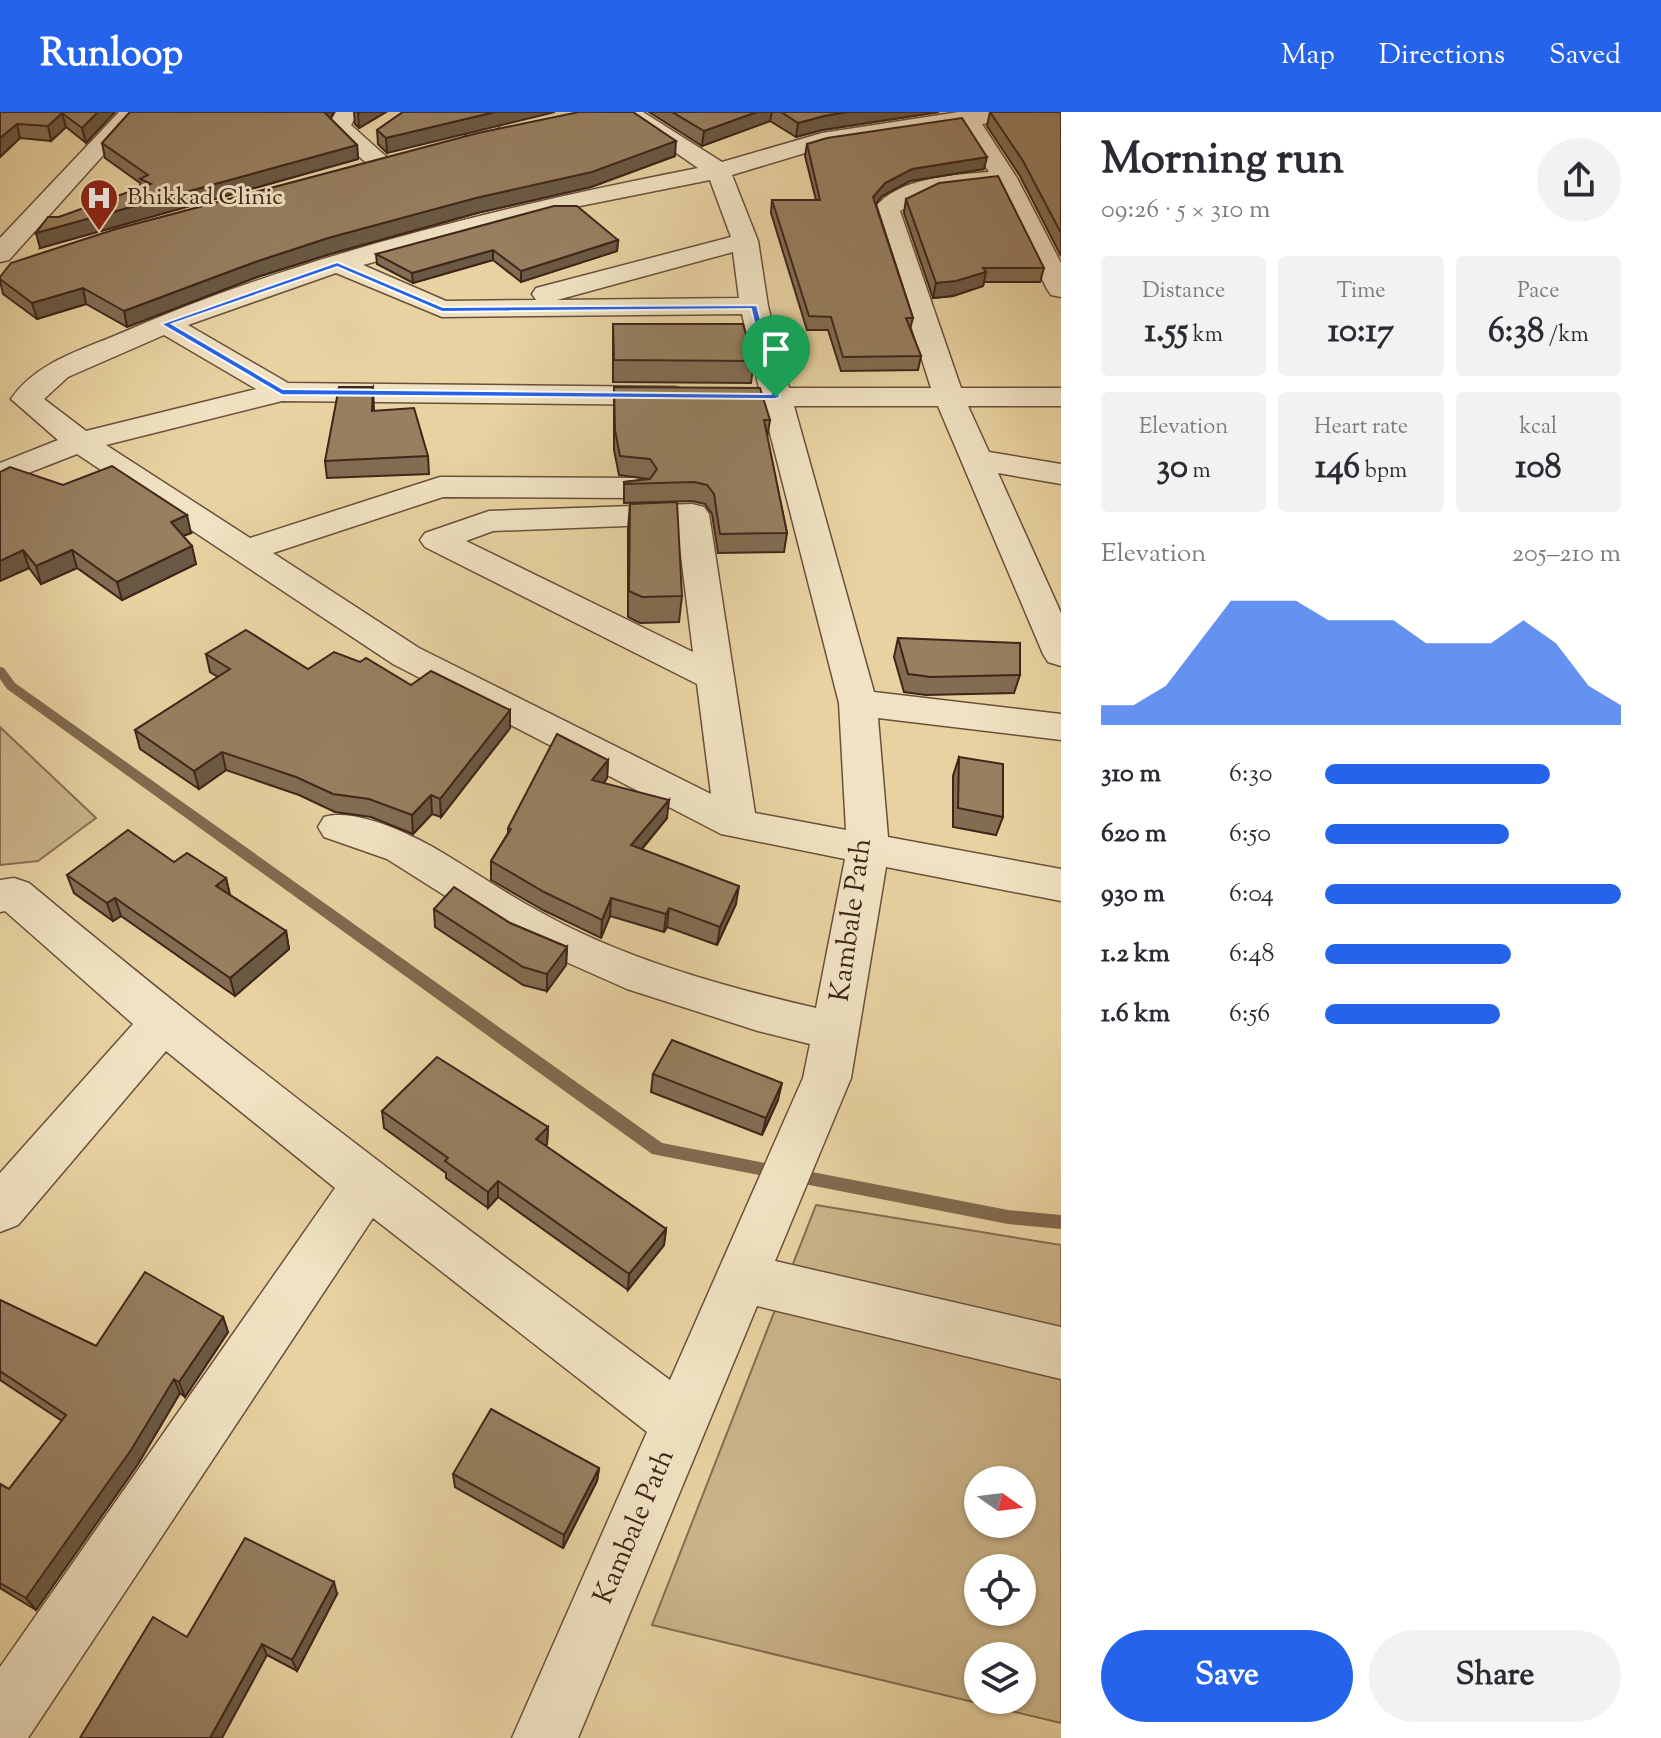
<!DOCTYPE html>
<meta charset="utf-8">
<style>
:root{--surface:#fff;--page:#f2f2f3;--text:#2b2b33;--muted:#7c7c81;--accent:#2563eb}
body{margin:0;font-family:"Sorts Mill Goudy",serif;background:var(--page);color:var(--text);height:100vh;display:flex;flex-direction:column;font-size:30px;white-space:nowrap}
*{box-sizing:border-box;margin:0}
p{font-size:26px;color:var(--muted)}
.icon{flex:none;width:44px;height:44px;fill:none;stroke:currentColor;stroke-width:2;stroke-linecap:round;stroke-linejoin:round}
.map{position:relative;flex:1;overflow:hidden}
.side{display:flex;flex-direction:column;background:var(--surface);width:600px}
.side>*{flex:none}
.needle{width:52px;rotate:104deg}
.buttons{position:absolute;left:964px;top:1354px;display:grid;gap:16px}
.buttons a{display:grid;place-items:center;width:72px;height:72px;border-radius:50%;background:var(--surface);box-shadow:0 2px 6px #0004;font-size:40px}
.pin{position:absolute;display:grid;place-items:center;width:68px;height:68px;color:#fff;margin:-82px -34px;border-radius:50% 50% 50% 0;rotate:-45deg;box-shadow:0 0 8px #0007}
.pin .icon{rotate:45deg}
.round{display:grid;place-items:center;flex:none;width:84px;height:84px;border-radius:42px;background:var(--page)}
.summary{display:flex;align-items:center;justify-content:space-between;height:136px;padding:0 40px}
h1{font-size:44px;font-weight:700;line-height:60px}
.metrics{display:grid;grid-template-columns:repeat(3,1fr);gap:12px;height:136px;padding:8px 40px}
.metrics div{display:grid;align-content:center;border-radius:8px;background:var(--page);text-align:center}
.metrics b{font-size:34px;font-weight:700}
.metrics small{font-size:22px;font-weight:400}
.metrics p{font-size:22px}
.chart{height:224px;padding:16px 40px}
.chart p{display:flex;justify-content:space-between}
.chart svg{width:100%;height:144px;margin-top:8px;fill:var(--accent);opacity:.7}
.cta{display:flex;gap:16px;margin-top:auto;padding:16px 40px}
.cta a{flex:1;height:92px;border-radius:48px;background:var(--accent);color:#fff;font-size:32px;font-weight:700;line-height:92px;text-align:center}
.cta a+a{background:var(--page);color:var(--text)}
ul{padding:0 40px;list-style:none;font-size:26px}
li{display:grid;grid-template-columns:128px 96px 1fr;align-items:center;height:60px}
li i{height:20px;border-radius:10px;background:var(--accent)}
header{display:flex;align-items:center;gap:48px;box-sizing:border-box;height:112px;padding:0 40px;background:var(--accent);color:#fff}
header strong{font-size:38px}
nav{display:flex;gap:44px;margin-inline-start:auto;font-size:28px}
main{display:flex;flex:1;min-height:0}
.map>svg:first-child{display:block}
</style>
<header>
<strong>Runloop</strong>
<nav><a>Map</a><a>Directions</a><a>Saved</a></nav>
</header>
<main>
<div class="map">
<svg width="1061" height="1626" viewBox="0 0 1061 1626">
<rect width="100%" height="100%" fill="#e8d2a1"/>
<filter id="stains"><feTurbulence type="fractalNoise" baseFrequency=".0025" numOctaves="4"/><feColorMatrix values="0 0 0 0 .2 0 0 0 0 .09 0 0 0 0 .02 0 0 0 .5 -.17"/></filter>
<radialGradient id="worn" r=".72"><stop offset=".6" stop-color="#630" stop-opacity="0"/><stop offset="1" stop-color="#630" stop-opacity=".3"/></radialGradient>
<g fill="#cbb58a" stroke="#856d52" stroke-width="2" fill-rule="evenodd">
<path d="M0 615 96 706 38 749 0 753Z"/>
<path d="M816 1093 1061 1133V1611L652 1513ZM978 1368H1022V1412H978ZM978 1456H1022V1500H978ZM978 1544H1022V1588H978Z"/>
</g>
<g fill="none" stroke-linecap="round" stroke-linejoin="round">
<path fill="#82694f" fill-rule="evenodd" d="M0 555 4 556 15 571 662 1031 1008 1098 1061 1103V1117L1008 1112 652 1042 7 577 0 567Z"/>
<g stroke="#69503c" stroke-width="3">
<g id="minor">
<path d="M119 0H142L9 148 0 150V126Z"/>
<path d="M336 0H358L351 13 390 48 394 53 390 58H374L331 19 328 14Z"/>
<path d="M488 0H511L483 32H467L463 27Z"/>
<path d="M617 0H643L722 50 822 21 959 0H1029L1026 5 982 12 1017 66 1061 151V185L1051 183 1047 177 997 74 935 82 900 99 961 276H1061V294H968L989 340 1061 352V372L998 361 1061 501V554L1048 550 1043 542 938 294H794L874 580 1061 602V628L878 606 888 725 1061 757V789L886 755 851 966 775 1149 1061 1215V1267L757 1194 578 1626H512L647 1320 373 1106 28 1626H0V1555L335 1076 166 939 18 1113 0 1120V1061L133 912 5 799 0 800V768L14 766 29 771C237 945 452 1106 670 1268L803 966 810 932 758 919 627 877 512 826 387 747 324 725 318 715 324 705C358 695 419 726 448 744 479 763 510 784 542 801 624 847 725 875 816 896L845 747 721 722 393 552 77 342 0 372V351L58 328 11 287C35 251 81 238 119 222 299 143 505 94 698 56ZM961 15 989 60C954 63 897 65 874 97L931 276H789L768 194 758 129 732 63 825 35ZM710 68 731 125 536 176 532 182 536 188 446 189 363 153 580 94ZM733 140 739 186 557 188ZM336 161 442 205 742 202 759 276 736 279 732 285 736 291 763 294 839 591 846 718 755 701 709 402 704 395 692 392 489 399 425 421 420 428 425 435 697 572 711 682 419 536 273 441 443 385 637 386 648 383 653 376 648 369 637 366 440 365 250 426 106 333 282 289 675 293 686 290 690 284 686 278 675 275 288 271 188 213ZM164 223 256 277 86 319 44 287 68 265ZM677 412 693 540 466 429 493 419Z"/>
</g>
</g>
<use href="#minor" fill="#f0e2c2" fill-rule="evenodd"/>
</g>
<g fill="#826d53" stroke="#3f251a" stroke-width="2">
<path d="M0 0H115L86 31 66 15 51 29 20 26 0 45Z"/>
<path d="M130 0H334L330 6 357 33 358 47 40 136 59 105 141 76 140 71 105 46 102 31Z"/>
<path d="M354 0H386L359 16 355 12Z"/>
<path d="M403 0 387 41 378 32 377 18Z"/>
<path d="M649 0H939L822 18 796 25 770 9 702 34Z"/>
<path d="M990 0H1061V144L1020 64 987 14Z"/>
<path d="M807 32 984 57 910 69 882 84 876 92 913 206 910 217 921 244 918 258 841 259 828 218H807L771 101 772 88H816L805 44Z"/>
<path d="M675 44 591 75 477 101 330 142 257 165 127 215 86 192 37 207 3 182 0 169V165Z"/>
<path d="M906 87 1044 156 1040 170H984L983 174 953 184 933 186 904 101Z"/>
<path d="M618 128 617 139 521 170 493 148 413 171 377 152 376 142Z"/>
<path d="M613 212 754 249 751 271 613 270Z"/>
<path d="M373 275 374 299 428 344 429 362 327 366 325 349Z"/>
<path d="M614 275 770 308 767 326 787 421 784 440 718 441 712 402 705 392 692 389 624 391V370L649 367 619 363 614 338Z"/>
<path d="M63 373 191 421 183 424 196 452 122 488 77 456 41 472 29 456 0 469Z"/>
<path d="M630 392 682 484 679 510 640 511 628 505V417Z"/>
<path d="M898 526 1020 563 1014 581 926 583 904 580 894 545Z"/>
<path d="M206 542 411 573 510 616 441 705 432 702 413 722 371 705 335 700 299 683 226 658 199 677 140 637 135 618 218 565 210 560Z"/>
<path d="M959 645 1003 705 996 723 953 715V664Z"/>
<path d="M608 648 607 666 604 671 667 706 642 737 736 792 717 833 667 815 664 820 610 804 601 826 543 798 491 768V749L508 721V716Z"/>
<path d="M174 750 226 766 230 783 286 819 289 837 235 884 121 804 113 809 74 781 67 763Z"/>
<path d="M434 797 510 811 567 835 566 853 547 879 523 873 435 815Z"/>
<path d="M653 962 778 988 762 1023 651 980Z"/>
<path d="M382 999 548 1015 547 1032 545 1034 666 1117 664 1133 628 1178 498 1085 488 1096 446 1066V1061L384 1016Z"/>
<path d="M0 1188 96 1234 223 1205 228 1220 185 1285 180 1281 138 1352 36 1498 0 1476V1372L9 1377 62 1309 0 1268Z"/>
<path d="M599 1356 597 1369 563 1436 455 1375 453 1362Z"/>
<path d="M337 1482 297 1559 267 1543 187 1525Z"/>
</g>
<g fill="#6a5943" stroke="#3f251a" stroke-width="2">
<path d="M98 0H115L86 31 82 16Z"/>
<path d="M324 0H334L325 14Z"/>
<path d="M361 0H386L359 16 358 2Z"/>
<path d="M495 0H555L387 41 386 26Z"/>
<path d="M757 0H772L770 9 702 34 704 19Z"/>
<path d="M847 0H939L822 18 796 25 798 11 824 4Z"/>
<path d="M62 1 66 15 51 29 48 14Z"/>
<path d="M17 12 20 26 0 45V26Z"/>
<path d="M676 29 675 44 591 75 477 101 330 142 257 165 127 215 124 199 255 150 328 126Z"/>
<path d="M357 33 358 47 40 136 36 121Z"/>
<path d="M987 45 984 57 910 69 882 84 871 98 873 85 885 71 912 57Z"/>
<path d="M618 128 617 139 521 170V159Z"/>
<path d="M493 138V148L413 171 412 161Z"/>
<path d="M986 160 983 174 953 184 933 186 936 171Z"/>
<path d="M83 176 86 192 37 207 32 191Z"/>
<path d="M187 403 191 421 174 427 171 410Z"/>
<path d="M192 434 196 452 122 488 117 470Z"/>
<path d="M23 438 29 456 0 469V449Z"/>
<path d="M72 438 77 456 41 472 36 454Z"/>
<path d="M510 598V616L441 705 440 687Z"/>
<path d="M222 640 226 658 199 677 194 659Z"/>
<path d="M608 648 607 666 591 686 592 668Z"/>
<path d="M431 683 432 702 413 722 412 703Z"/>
<path d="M669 688 667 706 630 751 631 733Z"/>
<path d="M226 766 230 784 216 774Z"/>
<path d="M739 774 736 792 717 833 720 815Z"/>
<path d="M115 786 121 804 113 809 107 791Z"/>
<path d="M611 786 610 804 601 826 602 808Z"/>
<path d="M669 796 667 815 664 820 666 802Z"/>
<path d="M286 819 289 837 235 884 230 866Z"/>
<path d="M567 835 566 853 547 879V862Z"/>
<path d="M782 971 778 988 762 1023 766 1006Z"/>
<path d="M548 1015 547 1032 536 1044V1027Z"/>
<path d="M498 1069V1085L488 1096V1080Z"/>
<path d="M666 1117 664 1133 628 1178 629 1162Z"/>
<path d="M223 1205 228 1220 185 1285 179 1270Z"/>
<path d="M174 1267 180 1281 138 1352 36 1498 26 1486Z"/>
<path d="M599 1356 597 1369 563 1436 564 1423Z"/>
<path d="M334 1470 337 1482 297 1559 292 1548Z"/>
<path d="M262 1532 267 1543 222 1626H210Z"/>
</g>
<g fill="#977f60" stroke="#3f251a" stroke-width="2">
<path d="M0 0H98L82 16 62 1 48 14 17 12 0 26Z"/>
<path d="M130 0H324L357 33 36 121 48 105H59L151 72 140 67 148 63 102 31Z"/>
<path d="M403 0H495L386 26 377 18Z"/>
<path d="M579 0H633L676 29 592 60 476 86 328 126 255 150 124 199 83 176 32 191 0 167V165L11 151 116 117 478 21Z"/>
<path d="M672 0H757L704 19Z"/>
<path d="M781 0H847L824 4 798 11Z"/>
<path d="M990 0H1061V121L1023 49Z"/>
<path d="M962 6 987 45 912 57 885 71 873 85 913 206H906L921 244 843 245 831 205 809 204 772 88H820L807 32 827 26Z"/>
<path d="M998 64 1044 156H983L986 160 956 169 936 171 906 87 939 71Z"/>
<path d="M554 94H577L618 128 521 159 493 138 412 161 376 142Z"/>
<path d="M613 212H743L754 249 614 248Z"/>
<path d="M339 275H373L372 299 414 296 428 344 325 349Z"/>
<path d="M614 275 760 276 770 308H764L787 421 720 422 714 382 707 373 694 370 625 372 624 370 650 367 657 357 650 347 620 344 615 318Z"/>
<path d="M112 354 187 403 171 410 192 434 117 470 72 438 36 454 23 438 0 449V360L10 355 63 373Z"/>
<path d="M677 390 682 484 642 485 629 479 630 392Z"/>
<path d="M246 518 308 557 334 540 360 550 366 546 411 573 431 559 510 598 440 687 431 683 412 703 369 687 333 682 296 665 222 640 194 659 135 618 230 557 206 542Z"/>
<path d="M898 526 1020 531V563L931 565 908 562Z"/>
<path d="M557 622 608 648 592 668 669 688 631 733 739 774 720 815 669 796 666 802 611 786 602 808 544 780 491 749 511 717 508 716Z"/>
<path d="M959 645 1003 652V705L958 696Z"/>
<path d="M128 718 174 750 187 741 226 766 216 774 286 819 230 866 115 786 107 791 67 763Z"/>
<path d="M454 775 510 811 567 835 547 862 523 855 434 797Z"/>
<path d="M672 928 782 971 766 1006 653 962Z"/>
<path d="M437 945 548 1015 536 1027 666 1117 629 1162 498 1069 488 1080 445 1049 448 1046 382 999Z"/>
<path d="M145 1160 223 1205 179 1270 174 1267 131 1338 26 1486 0 1471V1372L9 1377 66 1303 0 1259V1188L96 1234Z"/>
<path d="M491 1297 599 1356 564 1423 453 1362Z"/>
<path d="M245 1426 334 1470 292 1548 262 1532 210 1626H80L153 1505 187 1525Z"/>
</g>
<path fill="#2563eb" stroke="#fff" stroke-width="2" fill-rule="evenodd" d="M337 150 443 195 757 193 780 285 776 287 282 283 161 212ZM337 155 442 200 751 197 771 282 283 277 172 212Z"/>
<defs>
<g id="hospital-pin" transform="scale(2)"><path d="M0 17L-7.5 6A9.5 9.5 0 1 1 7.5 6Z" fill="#8f2418" stroke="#f0e2c2"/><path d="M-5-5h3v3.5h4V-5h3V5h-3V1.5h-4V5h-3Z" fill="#fff"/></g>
</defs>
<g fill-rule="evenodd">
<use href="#hospital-pin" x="99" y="86"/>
</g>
<g text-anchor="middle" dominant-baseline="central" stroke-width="6" stroke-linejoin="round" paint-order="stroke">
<g font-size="24" fill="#3f251a" stroke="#f0e2c2" text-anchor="start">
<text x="127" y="86">Bhikkad Clinic</text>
</g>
<g font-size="28" fill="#3f251a" stroke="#f0e2c2">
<text transform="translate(852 808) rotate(-82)">Kambale Path</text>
<text transform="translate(635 1415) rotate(-67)">Kambale Path</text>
</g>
</g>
<rect width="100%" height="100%" filter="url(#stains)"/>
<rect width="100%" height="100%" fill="url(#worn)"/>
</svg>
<div class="buttons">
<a><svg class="needle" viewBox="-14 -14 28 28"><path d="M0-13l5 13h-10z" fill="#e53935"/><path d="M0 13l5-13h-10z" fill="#7c7c81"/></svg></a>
<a><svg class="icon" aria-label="locate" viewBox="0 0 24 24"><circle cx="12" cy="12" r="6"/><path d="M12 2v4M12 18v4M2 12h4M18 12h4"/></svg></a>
<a><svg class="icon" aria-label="layers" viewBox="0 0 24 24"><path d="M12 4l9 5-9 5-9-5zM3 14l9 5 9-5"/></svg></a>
</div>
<div class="pin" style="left:776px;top:285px;background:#1e9e55"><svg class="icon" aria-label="arrive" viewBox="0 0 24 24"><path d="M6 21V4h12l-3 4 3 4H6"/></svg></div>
</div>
<section class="side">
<div class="summary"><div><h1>Morning run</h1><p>09:26 · 5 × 310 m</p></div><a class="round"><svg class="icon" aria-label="share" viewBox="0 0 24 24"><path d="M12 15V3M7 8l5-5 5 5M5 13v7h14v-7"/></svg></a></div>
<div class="metrics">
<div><p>Distance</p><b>1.55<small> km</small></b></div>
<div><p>Time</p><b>10:17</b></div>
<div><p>Pace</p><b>6:38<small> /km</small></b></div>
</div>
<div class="metrics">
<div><p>Elevation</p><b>30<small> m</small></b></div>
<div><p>Heart rate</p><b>146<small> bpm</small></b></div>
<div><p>kcal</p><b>108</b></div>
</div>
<div class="chart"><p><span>Elevation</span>205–210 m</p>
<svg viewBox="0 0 160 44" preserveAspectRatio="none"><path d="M0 44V38L10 38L20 32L30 19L40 6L50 6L60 6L70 12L80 12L90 12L100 19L110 19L120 19L130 12L140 19L150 32L160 38V44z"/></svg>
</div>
<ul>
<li><b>310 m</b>6:30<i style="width:76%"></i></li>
<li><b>620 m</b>6:50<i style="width:62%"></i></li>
<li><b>930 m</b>6:04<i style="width:100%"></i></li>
<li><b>1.2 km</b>6:48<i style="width:63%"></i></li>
<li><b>1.6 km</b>6:56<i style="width:59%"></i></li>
</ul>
<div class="cta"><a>Save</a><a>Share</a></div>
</section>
</main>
